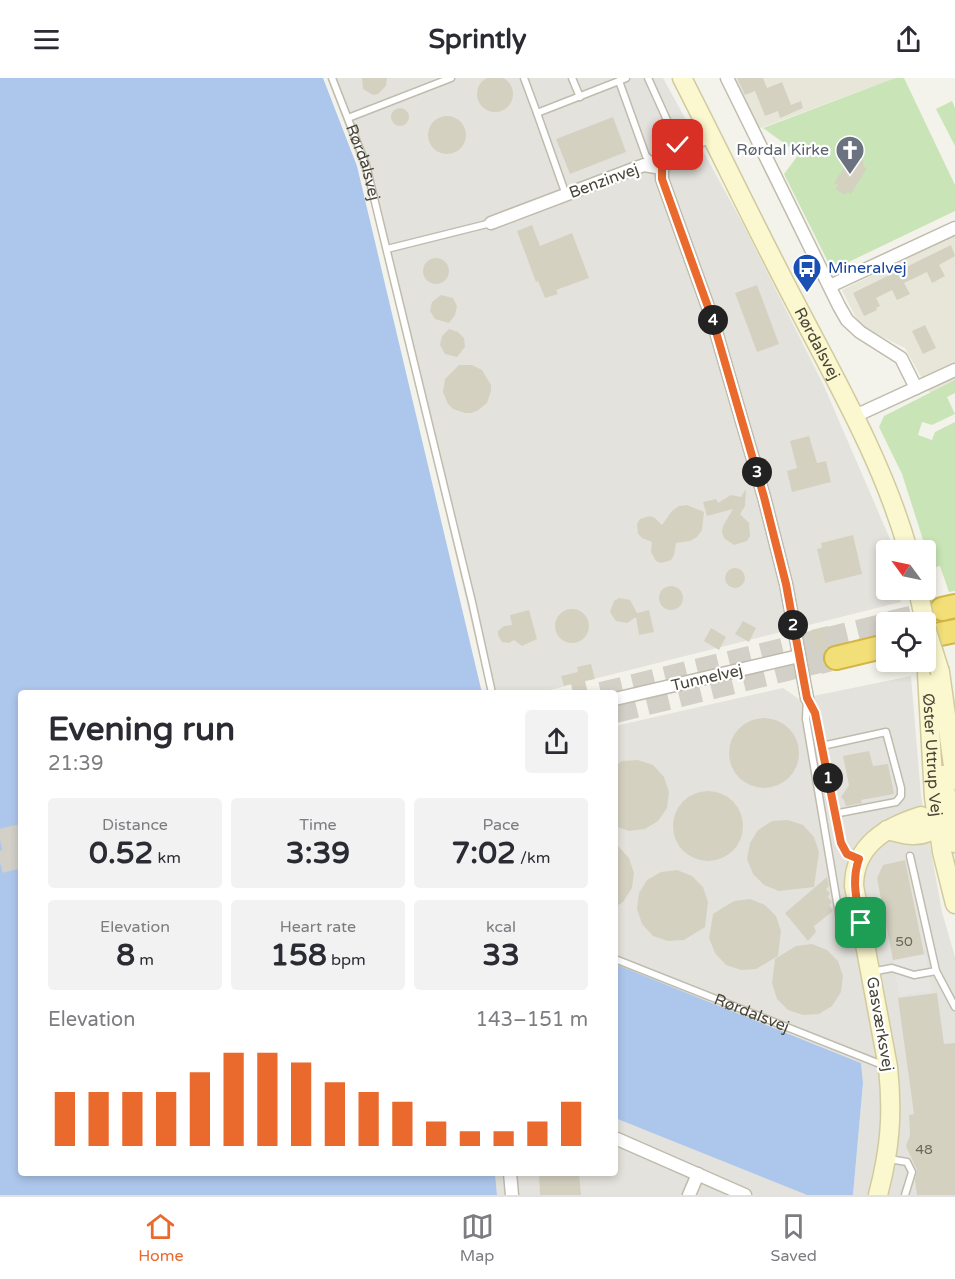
<!DOCTYPE html>
<meta charset="utf-8">
<style>
:root{--surface:#fff;--page:#f2f2f3;--text:#2b2b33;--muted:#7c7c81;--line:#e1e1e2;--accent:#ea692d}
body{margin:0;font-family:"Varela Round",sans-serif;background:var(--page);color:var(--text);height:100vh;display:flex;flex-direction:column;font-size:22px;white-space:nowrap}
*{box-sizing:border-box;margin:0}
p{font-size:20px;color:var(--muted)}
.icon{flex:none;width:33px;height:33px;fill:none;stroke:currentColor;stroke-width:2;stroke-linecap:round;stroke-linejoin:round}
.map{position:relative;flex:1;overflow:hidden}
.details{position:absolute;left:18px;top:612px;width:600px;height:486px;display:flex;flex-direction:column;background:var(--surface);border-radius:6px;box-shadow:0 3px 9px #0003}
.details>*{flex:none}
.needle{width:39px;rotate:303deg}
.buttons{position:absolute;left:876px;top:462px;display:grid;gap:12px}
.buttons a{display:grid;place-items:center;width:60px;height:60px;border-radius:6px;background:var(--surface);box-shadow:0 3px 9px #0003;font-size:30px}
.pin{position:absolute;display:grid;place-items:center;width:51px;height:51px;color:#fff;margin:-26px;border-radius:12px;box-shadow:0 3px 9px #0006}
.km{position:absolute;width:30px;height:30px;margin:-15px;border-radius:50%;background:#222;color:#fff;font-size:16px;line-height:30px;text-align:center}
.round{display:grid;place-items:center;flex:none;width:63px;height:63px;border-radius:6px;background:var(--page)}
.summary{display:flex;align-items:center;justify-content:space-between;height:102px;padding:0 30px}
h1{font-size:33px;font-weight:700;line-height:45px}
.metrics{display:grid;grid-template-columns:repeat(3,1fr);gap:9px;height:102px;padding:6px 30px}
.metrics div{display:grid;align-content:center;border-radius:6px;background:var(--page);text-align:center}
.metrics b{font-size:30px;font-weight:700}
.metrics small{font-size:16px;font-weight:400}
.metrics p{font-size:16px}
.chart{height:168px;padding:12px 30px}
.chart p{display:flex;justify-content:space-between}
.chart svg{width:100%;height:108px;margin-top:6px;stroke:var(--accent);stroke-width:6}
header{display:flex;justify-content:space-between;align-items:center;height:78px;padding:0 30px;background:var(--surface);font-size:27px;font-weight:700}
.tabs{display:flex;justify-content:space-around;align-items:center;height:84px;border-top:2px solid var(--line);background:var(--surface);font-size:16px;color:var(--muted)}
.tabs a{display:grid;justify-items:center;gap:3px}
.tabs .on{color:var(--accent)}
.map>svg:first-child{display:block}
</style>
<header><svg class="icon" aria-label="menu" viewBox="0 0 24 24"><path d="M4 6h16M4 12h16M4 18h16"/></svg>Sprintly<svg class="icon" aria-label="share" viewBox="0 0 24 24"><path d="M12 15V3M7 8l5-5 5 5M5 13v7h14v-7"/></svg></header>
<div class="map">
<svg width="955" height="1117" viewBox="0 0 955 1117">
<rect width="100%" height="100%" fill="#f4f3eb"/>
<g fill="#e8e6d9">
<path d="M731 0H895L755 52Z"/>
<path d="M955 157V310L933 320 905 270 860 248 842 212Z"/>
</g>
<g fill="#e4e2dc">
<path d="M328 0H663L743 146 824 308 893 468 894 472H886V512H899L901 524 538 615H488L373 125Z"/>
<path d="M911 598 921 718 942 834 955 879V1117H853L863 1005 861 985 615 886V648L783 610 799 621Z"/>
<path d="M615 1040 807 1117H497L495 1095H615Z"/>
</g>
<g fill="#c9e5b7">
<path d="M895 0H904L955 107V133L832 192 784 96 799 76 763 50Z"/>
<path d="M952 23 955 30V68L936 31Z"/>
<path d="M955 302V315L947 319 955 336 932 347 922 344 918 357 932 362 935 354 955 344V513L949 514 940 488 932 490 902 396 879 349 884 338Z"/>
</g>
<path fill="#e6e5e2" d="M925 877 932 913 899 918 893 883Z"/>
<g fill="#adc7ec">
<path d="M0 0H323L357 88 482 615H21V1095H495L497 1117H0Z"/>
<path d="M615 886 861 985 863 1005 853 1117H807L615 1040Z"/>
</g>
<g fill="#d5d1c1">
<circle cx="495" cy="16" r="18"/>
<path d="M362 0H387L386 8 378 16 373 17 363 11Z"/>
<path d="M737 0H763L767 10 782 4 791 27 801 23 803 30 780 40 778 33 765 38 755 13 745 17Z"/>
<circle cx="400" cy="39" r="9"/>
<circle cx="447" cy="57" r="19"/>
<path d="M613 39 626 74 570 96 556 61Z"/>
<path d="M850 80 853 82 858 80 863 83 864 89 867 90 851 116 848 114 845 117 835 111 838 107 834 105Z"/>
<path d="M532 147 540 168 572 155 589 200 556 212 558 216 545 220 538 203 536 204 517 153Z"/>
<path d="M951 167 955 178 939 187 945 198 932 205 927 194 904 205 910 216 897 222 892 212 876 220 880 228 876 230 877 232 864 238 853 215Z"/>
<circle cx="436" cy="193" r="13"/>
<path d="M757 207 779 266 757 274 735 215Z"/>
<path d="M441 217 453 220 457 228 455 237 449 245 435 241 430 233 432 224Z"/>
<path d="M925 247 936 270 923 276 912 253Z"/>
<path d="M449 251 458 254 464 260 465 269 457 279 445 276 440 267 442 258Z"/>
<path d="M459 287H472L482 292 491 307V313L487 325 477 333 471 335H465L453 331 448 326 443 314 445 301Z"/>
<path d="M809 358 817 385 826 383 831 404 792 414 787 393 797 390 790 363Z"/>
<path d="M746 411 745 428 740 436 749 445 750 458 747 463 734 467 724 460 722 454 723 448 733 431 707 438 703 424 716 421 718 425 731 417 741 419Z"/>
<path d="M687 427 704 434 702 452 697 459 690 463 676 465 674 477 671 482 661 485 656 483 651 474 652 464 642 460 638 456 637 446 640 441 650 438 655 440 662 447 672 433 679 428Z"/>
<path d="M853 457 862 496 825 505 817 471 822 470 821 465Z"/>
<circle cx="735" cy="500" r="10"/>
<circle cx="671" cy="520" r="12"/>
<path d="M619 520 630 522 637 535 649 532 654 554 639 557 636 539 627 545 616 543 610 534 614 523Z"/>
<circle cx="572" cy="548" r="17"/>
<path d="M529 532 537 561 522 568 514 562 509 565 502 564 498 557V553L504 548 512 547 510 537Z"/>
<path d="M743 543 756 550 749 564 735 556Z"/>
<path d="M828 548 833 567 826 571 823 576V583L827 590 833 593 822 596 811 552Z"/>
<path d="M711 550 726 559 719 572 704 563Z"/>
<path d="M591 586 595 601 585 603 588 615H573L571 606 564 608 561 598 578 594 577 589Z"/>
<circle cx="764" cy="675" r="35"/>
<path d="M869 673 873 688 888 686 894 716 861 722 862 725 846 728 844 722 841 719 849 707 843 678Z"/>
<path d="M638 682 653 687 664 699 669 714 667 730 658 743 645 751 629 753 615 748V688L622 683Z"/>
<circle cx="708" cy="748" r="35"/>
<path d="M788 742 803 747 814 759 819 774 814 809 779 813 764 807 753 796 747 781 750 765 758 752 772 743Z"/>
<path d="M615 765 629 780 634 795 632 810 623 824 615 829Z"/>
<path d="M905 782 924 876 893 882 877 800 883 787Z"/>
<path d="M677 792 692 798 703 809 708 824 705 849 684 862 668 863 653 858 642 846 637 831 639 815 647 802 661 794Z"/>
<path d="M827 799 829 808 826 811 830 815 828 819 832 824 829 827 833 833 814 848 816 854 808 863 785 835Z"/>
<path d="M750 821 765 827 776 838 781 853 778 878 756 891 741 892 726 887 715 875 709 860 713 836 734 823Z"/>
<path d="M812 866 827 872 838 883 843 898 841 914 832 928 819 936 803 937 788 932 777 921 772 905 775 881 796 868Z"/>
<path d="M937 915 944 966 955 965V1117H917L915 1102 917 1092 906 1068 910 1057 909 1037 914 1036 898 920Z"/>
<path d="M539 1095H579L581 1117H540Z"/>
</g>
<g fill="none" stroke-linecap="round" stroke-linejoin="round">
<g stroke="#d2d0c7" stroke-width="22" stroke-dasharray="22 11" stroke-linecap="butt">
<path d="M890 544 942 531"/>
<path d="M601 615 886 546"/>
<path d="M615 634 836 580"/>
<path d="M0 762 21 757"/>
<path d="M0 784 21 779"/>
</g>
<g stroke="#bfbcae" stroke-width="9">
<g id="lane">
<path id="s1" d="M332 0 366 87 472 524 492 615"/>
<path d="M524 0 537 35"/>
<path d="M572 0 580 19"/>
<path d="M626 0 619 3 646 78 657 87"/>
<path d="M648 0 681 73"/>
<path d="M348 40 451 0"/>
<path d="M566 117 537 35 619 3"/>
<path d="M387 171 491 145"/>
<path d="M807 620 806 641 841 848 859 845"/>
<path d="M807 621 815 635 841 765 847 776 857 781"/>
<path d="M822 668 886 654 901 710V718L896 724 834 736"/>
<path id="s2" d="M615 881 885 988"/>
<path d="M936 893 955 929"/>
<path d="M871 894 892 890 914 897 936 893 910 778"/>
<path d="M889 1081 907 1084 912 1094 905 1117"/>
</g>
</g>
<g stroke="#bfbcae" stroke-width="15">
<g id="street">
<path d="M727 0 839 228 847 242 860 254 901 280 916 310"/>
<path d="M662 90V101L712 240 764 419 786 506 807 620"/>
<path d="M491 145 644 87 662 90 681 73 711 57"/>
<path d="M830 208 955 150"/>
<path d="M855 338 955 292"/>
<path d="M615 621 799 578"/>
<path d="M615 1060 745 1117"/>
<path d="M510 1095 512 1117"/>
<path d="M689 1117 698 1096"/>
</g>
</g>
<g stroke="#d0cb9e" stroke-width="21">
<g id="secondary">
<path id="s3" d="M682 0C720 74 756 150 795 224 837 305 883 384 908 472"/>
<path d="M940 594 955 702"/>
<path id="s4" d="M927 596 934 719 942 774 955 826"/>
<path d="M943 697 949 734 955 737"/>
<path d="M887 752C900 755 914 760 926 755 934 751 939 747 948 745"/>
<path d="M878 1117C890 1071 893 1037 888 989L854 808C854 767 886 749 921 738L953 754 955 765"/>
</g>
</g>
<g stroke="#d2b647" stroke-width="26">
<g id="highway">
<path d="M942 531 955 528"/>
<path d="M926 559 955 553"/>
<path d="M836 580 886 568"/>
</g>
</g>
<use href="#lane" stroke="#fff" stroke-width="6"/>
<use href="#street" stroke="#fff" stroke-width="12"/>
<use href="#secondary" stroke="#fbf7ce" stroke-width="18"/>
<use href="#highway" stroke="#f3df77" stroke-width="22"/>
<g stroke="#d0cb9e" stroke-width="21" stroke-linecap="butt">
<g id="secondary-bridge">
<path d="M918 512 925 544"/>
<path d="M926 550 940 594"/>
</g>
</g>
<use href="#secondary-bridge" stroke="#fbf7ce" stroke-width="18"/>
</g>
<g fill="none" stroke-linecap="round" stroke-linejoin="round">
<g stroke="#fff" stroke-width="12">
<path id="route" d="M678 67 681 73 662 90V101L712 240 764 419 786 506 807 620 815 635 841 765 847 776 859 781C851 803 857 823 861 845"/>
</g>
<use href="#route" stroke="#ea692d" stroke-width="8"/>
</g>
<defs>
<g id="church-pin" transform="scale(1.5)"><path d="M0 17L-7.5 6A9.5 9.5 0 1 1 7.5 6Z" fill="#6b7280" stroke="#fff"/><path d="M-1.2-6h2.4v3.5h3.3v2.4h-3.3V6h-2.4V-.1h-3.3v-2.4h3.3Z" fill="#fff"/></g>
<g id="bus-pin" transform="scale(1.5)"><path d="M0 17L-7.5 6A9.5 9.5 0 1 1 7.5 6Z" fill="#1a4fb4" stroke="#fff"/><path d="M-5-6H5V4H4V6H2V4H-2V6H-4V4H-5ZM-3.5-4V0h7V-4ZM-3.5 1.2v1.5H-2V1.2ZM2 1.2v1.5H3.5V1.2Z" fill="#fff"/></g>
</defs>
<g fill-rule="evenodd">
<use href="#church-pin" x="850" y="72"/>
<use href="#bus-pin" x="807" y="190"/>
</g>
<g text-anchor="middle" dominant-baseline="central" stroke-width="4.5" stroke-linejoin="round" paint-order="stroke">
<g font-size="14" fill="#6b685b">
<text x="904" y="863">50</text>
<text x="924" y="1071">48</text>
</g>
<g font-size="16" fill="#5b616d" stroke="#fff" text-anchor="end">
<text x="829" y="72">Rørdal Kirke</text>
</g>
<g font-size="16" fill="#484539" stroke="#fff">
<text stroke="none"><textPath href="#s1" startOffset="90">Rørdalsvej</textPath></text>
<text transform="translate(604 103) rotate(-20)">Benzinvej</text>
<text stroke="none"><textPath href="#s3" startOffset="298">Rørdalsvej</textPath></text>
<text transform="translate(707 600) rotate(-13)">Tunnelvej</text>
<text stroke="none"><textPath href="#s4" startOffset="81">Øster Uttrup Vej</textPath></text>
<text stroke="none"><textPath href="#s2" startOffset="147">Rørdalsvej</textPath></text>
<text transform="translate(880 946) rotate(80)">Gasværksvej</text>
</g>
<g font-size="16" fill="#164399" stroke="#fff" text-anchor="start">
<text x="828" y="190">Mineralvej</text>
</g>
</g>
</svg>
<div class="buttons">
<a><svg class="needle" viewBox="-14 -14 28 28"><path d="M0-13l5 13h-10z" fill="#e53935"/><path d="M0 13l5-13h-10z" fill="#7c7c81"/></svg></a>
<a><svg class="icon" aria-label="locate" viewBox="0 0 24 24"><circle cx="12" cy="12" r="6"/><path d="M12 2v4M12 18v4M2 12h4M18 12h4"/></svg></a>
</div>
<div class="pin" style="left:861px;top:845px;background:#1e9e55"><svg class="icon" aria-label="arrive" viewBox="0 0 24 24"><path d="M6 21V4h12l-3 4 3 4H6"/></svg></div>
<div class="pin" style="left:678px;top:67px;background:#d93025"><svg class="icon" aria-label="check" viewBox="0 0 24 24"><path d="M5 12l5 5 9-10"/></svg></div>
<b class="km" style="left:828px;top:700px">1</b>
<b class="km" style="left:793px;top:547px">2</b>
<b class="km" style="left:757px;top:394px">3</b>
<b class="km" style="left:713px;top:242px">4</b>
<section class="details">
<div class="summary"><div><h1>Evening run</h1><p>21:39</p></div><a class="round"><svg class="icon" aria-label="share" viewBox="0 0 24 24"><path d="M12 15V3M7 8l5-5 5 5M5 13v7h14v-7"/></svg></a></div>
<div class="metrics">
<div><p>Distance</p><b>0.52<small> km</small></b></div>
<div><p>Time</p><b>3:39</b></div>
<div><p>Pace</p><b>7:02<small> /km</small></b></div>
</div>
<div class="metrics">
<div><p>Elevation</p><b>8<small> m</small></b></div>
<div><p>Heart rate</p><b>158<small> bpm</small></b></div>
<div><p>kcal</p><b>33</b></div>
</div>
<div class="chart"><p><span>Elevation</span>143–151 m</p>
<svg viewBox="0 0 160 44" preserveAspectRatio="none"><path d="M5 44V22M15 44V22M25 44V22M35 44V22M45 44V14M55 44V6M65 44V6M75 44V10M85 44V18M95 44V22M105 44V26M115 44V34M125 44V38M135 44V38M145 44V34M155 44V26"/></svg>
</div>
</section>
</div>
<nav class="tabs">
<a class="on"><svg class="icon" aria-label="home" viewBox="0 0 24 24"><path d="M3 11l9-7 9 7M6 9v11h12V9"/></svg>Home</a>
<a><svg class="icon" aria-label="map" viewBox="0 0 24 24"><path d="M3 6l6-2 6 2 6-2v14l-6 2-6-2-6 2zM9 4v14M15 6v14"/></svg>Map</a>
<a><svg class="icon" aria-label="saved" viewBox="0 0 24 24"><path d="M7 4h10v16l-5-4-5 4z"/></svg>Saved</a>
</nav>
